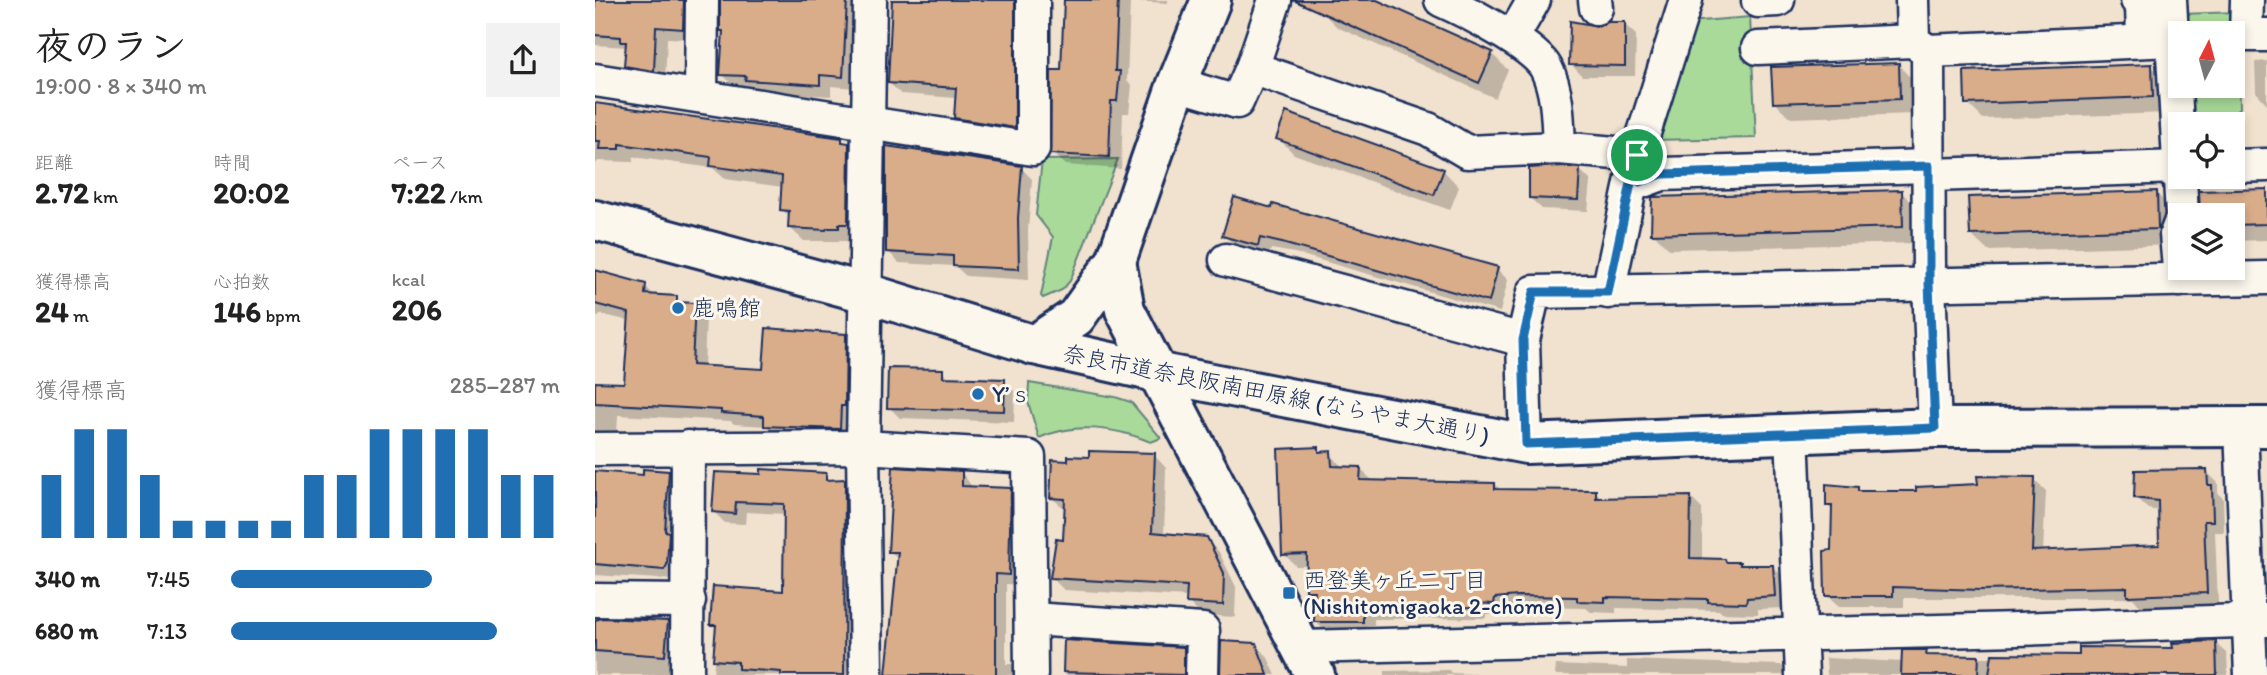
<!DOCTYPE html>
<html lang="ja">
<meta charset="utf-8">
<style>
:root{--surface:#fff;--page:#f2f2f2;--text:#222;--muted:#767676;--accent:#1f6fb2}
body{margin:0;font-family:Itim,"Klee One",sans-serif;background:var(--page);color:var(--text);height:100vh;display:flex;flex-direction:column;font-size:26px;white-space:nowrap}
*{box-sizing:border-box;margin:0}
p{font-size:23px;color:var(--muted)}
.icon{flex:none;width:38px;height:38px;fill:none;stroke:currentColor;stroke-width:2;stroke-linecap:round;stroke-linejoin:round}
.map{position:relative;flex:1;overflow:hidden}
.drawer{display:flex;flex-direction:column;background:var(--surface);width:595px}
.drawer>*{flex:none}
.needle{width:46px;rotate:6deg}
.fabs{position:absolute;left:1573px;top:21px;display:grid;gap:14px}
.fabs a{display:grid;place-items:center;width:77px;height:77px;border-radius:0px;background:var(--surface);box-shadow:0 4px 10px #0003;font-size:35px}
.pin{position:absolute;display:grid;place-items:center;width:60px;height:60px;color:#fff;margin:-30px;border:4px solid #fff;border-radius:50%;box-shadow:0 2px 7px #0007}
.round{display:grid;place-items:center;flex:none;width:74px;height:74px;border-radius:0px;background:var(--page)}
.headline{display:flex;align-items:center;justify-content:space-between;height:119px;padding:0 35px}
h1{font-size:38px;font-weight:700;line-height:52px}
.metrics{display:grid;grid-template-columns:repeat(3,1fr);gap:10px;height:119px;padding:7px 35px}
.metrics div{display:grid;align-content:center}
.metrics b{font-size:30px;font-weight:700}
.metrics small{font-size:19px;font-weight:400}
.metrics p{font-size:19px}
.chart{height:196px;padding:14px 35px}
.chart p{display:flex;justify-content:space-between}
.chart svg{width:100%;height:126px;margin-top:7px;stroke:var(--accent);stroke-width:6}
ul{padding:0 35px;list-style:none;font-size:23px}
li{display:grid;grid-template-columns:112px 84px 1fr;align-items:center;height:52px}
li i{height:18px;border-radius:9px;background:var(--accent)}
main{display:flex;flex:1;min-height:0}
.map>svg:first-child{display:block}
</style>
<main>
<section class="drawer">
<div class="headline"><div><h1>夜のラン</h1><p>19:00 · 8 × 340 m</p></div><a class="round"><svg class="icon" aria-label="share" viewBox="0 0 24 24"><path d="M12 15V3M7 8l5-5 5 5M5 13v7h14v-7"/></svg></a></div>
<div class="metrics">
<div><p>距離</p><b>2.72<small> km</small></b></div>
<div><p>時間</p><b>20:02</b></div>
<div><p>ペース</p><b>7:22<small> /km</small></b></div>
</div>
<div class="metrics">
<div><p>獲得標高</p><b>24<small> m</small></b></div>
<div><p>心拍数</p><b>146<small> bpm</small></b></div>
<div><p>kcal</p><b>206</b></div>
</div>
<div class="chart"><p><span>獲得標高</span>285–287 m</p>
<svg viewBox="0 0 160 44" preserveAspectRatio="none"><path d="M5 44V22M15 44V6M25 44V6M35 44V22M45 44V38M55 44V38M65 44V38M75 44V38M85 44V22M95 44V22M105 44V6M115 44V6M125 44V6M135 44V6M145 44V22M155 44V22"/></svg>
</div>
<ul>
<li><b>340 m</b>7:45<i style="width:61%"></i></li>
<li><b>680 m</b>7:13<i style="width:81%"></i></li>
</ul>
</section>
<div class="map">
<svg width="1672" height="675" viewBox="0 0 1672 675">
<rect width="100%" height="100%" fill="#f1e1cf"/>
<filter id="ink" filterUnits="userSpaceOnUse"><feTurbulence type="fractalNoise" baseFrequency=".0143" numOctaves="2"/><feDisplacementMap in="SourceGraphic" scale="14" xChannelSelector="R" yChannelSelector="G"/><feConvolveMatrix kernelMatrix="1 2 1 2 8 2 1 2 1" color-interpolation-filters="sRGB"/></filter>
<g filter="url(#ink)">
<g fill="#a9da9a" stroke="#62847c" stroke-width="2">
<path d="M1643 12 1645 108 1625 124H1590L1589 86H1638V33H1587L1586 14Z"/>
<path d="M1155 17 1161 138 1055 140 1093 22Z"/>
<path d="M523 159 475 281 467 290 448 298 446 296 458 237 441 215 447 160Z"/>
<path d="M434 383 520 397 536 402 566 438 556 442C520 427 479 422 444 438L433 402Z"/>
</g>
<g fill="#0003">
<path d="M0 0H100L99 39 72 38 70 81 43 77 31 65 32 47 0 45Z"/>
<path d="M127 0H273L259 88 236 86V96L164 91 160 87 139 86 127 74 130 33 127 30Z"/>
<path d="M295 0H431V138L372 129 361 117 362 98 306 94 294 83 297 12Z"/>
<path d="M471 0H573V3L535 1 532 81 537 85 534 113H528L526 169 470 165 457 153 468 72Z"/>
<path d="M731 0H778L897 54 913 70 900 98 742 27 726 11Z"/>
<path d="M1029 24 1041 35 1040 76H987L976 64 1003 28Z"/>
<path d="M1672 61V104L1661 92 1660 62Z"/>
<path d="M1303 65 1319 81 1320 114 1196 118 1179 102Z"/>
<path d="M1556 66 1573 82 1574 113 1388 119 1372 103Z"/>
<path d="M0 105 246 139 267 158 257 241H209L195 228 196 218 187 209 188 187 130 179 118 168 38 157V162L3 161 0 166Z"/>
<path d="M683 138 848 170 864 187 855 210 699 154Z"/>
<path d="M426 168 437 179 433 230 434 280 371 276 360 266 304 263 293 251Z"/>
<path d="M985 170 996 181 993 211 947 209 935 198Z"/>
<path d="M1672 190V240L1638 241V215H1606V192Z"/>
<path d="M1306 192 1322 208 1323 243 1074 249 1058 233Z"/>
<path d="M1561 193 1577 209 1579 245 1393 251 1376 235Z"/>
<path d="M640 199 902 269 913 280 905 312 700 253 676 249 674 256 640 246 629 235Z"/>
<path d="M0 270 50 286 61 297 81 298 88 304 99 305 111 317 109 367 170 371 250 336 262 348 256 440 182 437 172 426 139 424 136 421 23 415 22 433 0 432V383L31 384 35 321 5 314 4 317 0 316Z"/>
<path d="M347 371 356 379 409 381 420 392 419 422 305 418 294 407Z"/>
<path d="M723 449 728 454 735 453 748 468 765 469 777 480 900 484 906 490 1001 492 1008 500 1095 497 1107 509V560L1130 561 1147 567 1177 566 1189 578 1191 608 1163 609V614L1127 613 1124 610 1021 608V613L996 612 991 608 936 607 911 609V615L891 614V618L779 619V633L733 634 721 622V599L712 590 713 566H701L689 554Z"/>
<path d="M559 455 571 468 569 535 611 539 624 552 641 587 640 617 606 615 593 602V597L469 590 457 578 470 542 471 510 456 497 474 463Z"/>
<path d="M1611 471 1623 483V494L1628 498 1629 532H1620L1623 604 1546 607 1538 598H1309V607H1244L1232 596 1239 512 1232 505 1262 488 1267 492 1323 493 1439 479 1451 491 1448 552 1566 546 1565 511 1553 509 1541 498Z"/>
<path d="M73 472 84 484 80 580 0 575V473L49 477Z"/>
<path d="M367 473 378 488 415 489 426 501 425 585 411 584V664H417L428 675H294L293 650H297L298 594H301L304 560 295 551Z"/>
<path d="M230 475 237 481H249L261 492 260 675H118L122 629 117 624 190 593 191 514 151 512 150 524 130 523 119 512 167 476Z"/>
<path d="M0 622 72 623 83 634 80 675H0Z"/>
<path d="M471 641 588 649 600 660V675H469Z"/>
<path d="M1620 643 1632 654 1633 675H1232L1231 658 1308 662 1331 652 1335 657H1486L1579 650Z"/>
<path d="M660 644 672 656 681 675H625Z"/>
<path d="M1032 660 1186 665 1196 675H960L961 665 1032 668Z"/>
<path d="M854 670 857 673 897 675H790V671Z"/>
</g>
<g fill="#d9ad8a" stroke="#1b2f5e" stroke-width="2">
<path d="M0 0H89L88 29 61 27 59 71 29 66 31 42H26V37L0 35Z"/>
<path d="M125 0H252L248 77 225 75V85L150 80 151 76 125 75 128 31H125Z"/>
<path d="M297 0H420V128L359 118 361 88 293 83Z"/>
<path d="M469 0H523L520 71H525L522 101H516L514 157 455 154 456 70H466Z"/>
<path d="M698 0H782L898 52 884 83Z"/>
<path d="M975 21 1003 26 1013 22H1030V66L974 65Z"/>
<path d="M1304 63 1305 99 1178 103 1176 67Z"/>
<path d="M1557 64 1558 97 1370 104 1369 71Z"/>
<path d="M0 103 247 138V142L254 143 253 224H244V228H232L231 230 193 228 194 211 185 210 187 176 115 166 116 157 25 144V149H4L5 141H0Z"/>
<path d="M691 112 849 169 839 195 681 139Z"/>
<path d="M291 146 427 166 423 218 424 269 358 266V256L291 252Z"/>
<path d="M964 166 985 168 983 200 934 198V168Z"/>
<path d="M1672 189V224L1638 225V215H1605L1604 191Z"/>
<path d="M1307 190 1308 227 1056 234 1057 197Z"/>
<path d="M1562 191 1563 229 1375 235 1373 197Z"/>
<path d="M639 197 677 208 678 204 903 267 894 302 687 243 665 238 663 246 627 236Z"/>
<path d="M0 270 51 284 50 294 82 296V302L100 303 97 365 168 369 171 328 251 334 250 406H246L245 429 169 426V416L126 413V410L0 403V382L29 383 34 313 0 304Z"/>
<path d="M293 368 348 369V377L410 379 409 411 292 408Z"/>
<path d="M724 447V452L736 451 737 466 766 467 765 480 900 483V489L1001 490V498L1096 496 1095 558 1130 559 1131 562H1145V565H1178L1180 596 1152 598 1151 603 1113 602V599L1010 597V602L982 601V597L923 596 900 598 899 604 880 603V607L768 608V622H719L720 591H711L712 554 687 555 683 449Z"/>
<path d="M494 451 560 453 557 532 612 537 629 573 628 605 591 603 592 586 455 578 461 539 468 540 470 499 455 498 457 460 473 461V456L494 457Z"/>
<path d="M298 467 367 471V486L416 488 414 575 401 574V675H291L303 552H293Z"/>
<path d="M48 469 74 471 70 531 74 532 72 565 69 570 0 564V471L48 475Z"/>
<path d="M166 469 231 473V480L250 479 249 675H186V672L143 669V662L118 660 121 625H115L118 586 188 591 189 504 141 502 140 514 117 512 120 472 166 474Z"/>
<path d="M1612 469 1613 485H1617L1618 521H1609L1612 593 1532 596V587L1386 590 1298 587V596H1230L1229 551 1236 550 1237 506H1231V484L1263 487V491H1321V487L1383 484 1382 476 1440 477 1437 551 1564 545 1563 501 1539 498 1540 470Z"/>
<path d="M7 618 73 621 70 656 0 651V620Z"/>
<path d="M469 640 589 647V675L468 672Z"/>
<path d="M626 641 661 643 673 675H625Z"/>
<path d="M1621 641 1622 675H1394L1397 654 1484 655V647L1578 648 1577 643Z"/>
<path d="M1307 650H1332L1331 655 1384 656 1383 675H1306Z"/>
</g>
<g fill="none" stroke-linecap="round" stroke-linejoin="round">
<g stroke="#1b2f5e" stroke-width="37">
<g id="minor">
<path d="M846 0C871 11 938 45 951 68 963 91 963 123 964 148"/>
<path d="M1000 0 1001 8"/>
<path d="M1317 0 1318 41 1333 51 1334 284 1340 428"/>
<path d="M1542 0 1547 4 1548 40"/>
<path d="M1575 0 1587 215"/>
<path d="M1652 0 1651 35H1672"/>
<path d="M1163 1 1183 0"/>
<path d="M917 38 939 0"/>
<path d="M1163 48 1318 41"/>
<path d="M1333 51 1577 40"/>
<path d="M657 68 680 0"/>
<path d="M0 80 438 149V0"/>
<path d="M582 84 642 102 657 68 833 129 872 152 964 148 1042 155 1045 182 1067 174 1334 166"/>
<path d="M106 96 107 0"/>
<path d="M1638 166 1672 165"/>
<path d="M1335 175 1586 167"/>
<path d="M631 260 928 340"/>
<path d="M1585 280 1581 234 1586 221"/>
<path d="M1013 292 1042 155 1091 0"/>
<path d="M1646 428 1656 675"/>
<path d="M1197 432 1207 675"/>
<path d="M931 444 928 340 939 292 1672 278"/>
<path d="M0 449 268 447 434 457 436 675"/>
<path d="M0 600 94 601"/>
<path d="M436 619 608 630 607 675"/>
<path d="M706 647 1423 629 1672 620"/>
<path d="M92 675 93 447"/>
<path d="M271 675 268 447 275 0"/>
</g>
</g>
<g stroke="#1b2f5e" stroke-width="44">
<g id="tertiary">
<path d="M0 220 271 293 439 345 565 373 931 444 1340 428 1672 427"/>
<path d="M521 261 530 310 720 675"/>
<path d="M439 345 481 317 521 261 582 84 616 0"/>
</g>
</g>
<use href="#minor" stroke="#fbf7ec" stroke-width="32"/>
<use href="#tertiary" stroke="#fbf7ec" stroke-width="38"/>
</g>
</g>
<g fill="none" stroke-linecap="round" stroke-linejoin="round" filter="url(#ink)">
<g stroke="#fff" stroke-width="14">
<path id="route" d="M1042 155 1045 182 1067 174 1334 166V284L1340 428 931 444 928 340 939 292H1013Z"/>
</g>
<use href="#route" stroke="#1f6fb2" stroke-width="9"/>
</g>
<g fill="#1f6fb2" stroke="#fbf7ec" stroke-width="2.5">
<circle cx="83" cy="308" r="7"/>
<circle cx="383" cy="394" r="7"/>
<rect x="687" y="586" width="14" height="14" rx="3.5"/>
</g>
<g text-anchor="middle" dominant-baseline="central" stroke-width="6" stroke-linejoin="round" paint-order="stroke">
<g font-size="23" fill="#1b2f5e" stroke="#fbf7ec" text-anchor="start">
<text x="97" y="308">鹿鳴館</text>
<text x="397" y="394">Y’ｓ</text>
<text x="708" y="580">西登美ヶ丘二丁目<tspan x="708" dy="26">(Nishitomigaoka 2-chōme)</tspan></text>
</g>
<g font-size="23" fill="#1b2f5e" stroke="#fbf7ec">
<text transform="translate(681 394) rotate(11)">奈良市道奈良阪南田原線 (ならやま大通り)</text>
</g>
</g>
</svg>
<div class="fabs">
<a><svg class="needle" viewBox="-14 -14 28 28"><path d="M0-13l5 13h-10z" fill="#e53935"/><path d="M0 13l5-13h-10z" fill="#767676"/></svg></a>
<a><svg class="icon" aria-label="locate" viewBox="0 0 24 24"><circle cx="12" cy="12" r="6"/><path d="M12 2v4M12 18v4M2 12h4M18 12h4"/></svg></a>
<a><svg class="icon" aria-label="layers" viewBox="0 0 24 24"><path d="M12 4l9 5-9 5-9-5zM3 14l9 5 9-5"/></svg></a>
</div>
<div class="pin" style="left:1042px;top:155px;background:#1e9e55"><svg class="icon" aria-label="arrive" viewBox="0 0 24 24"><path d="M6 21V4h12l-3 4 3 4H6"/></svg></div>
</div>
</main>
